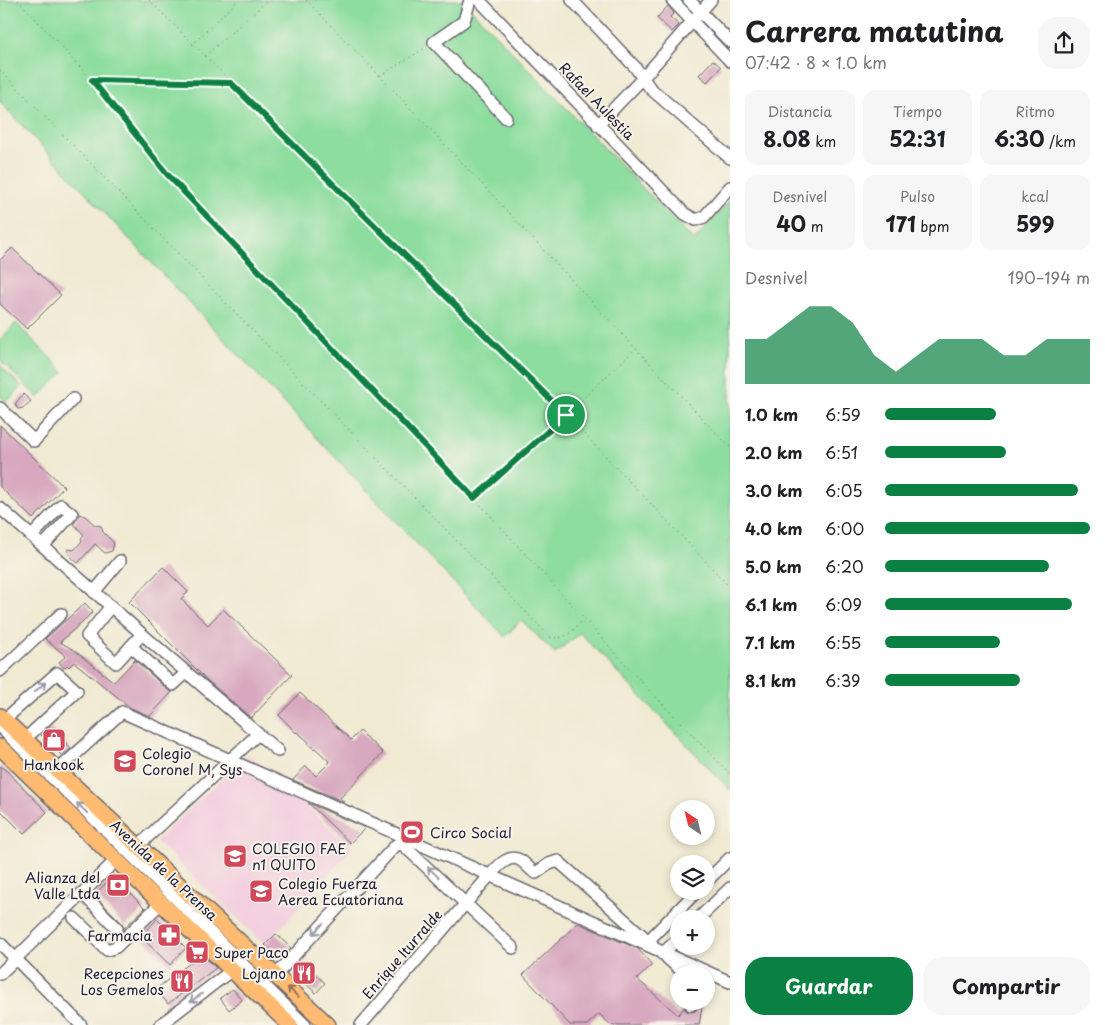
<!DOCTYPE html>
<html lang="es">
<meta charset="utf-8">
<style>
:root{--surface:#fff;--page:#f6f6f6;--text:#202124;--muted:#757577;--accent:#0b8043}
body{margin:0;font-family:"Playpen Sans",sans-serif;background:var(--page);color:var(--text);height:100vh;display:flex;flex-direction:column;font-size:19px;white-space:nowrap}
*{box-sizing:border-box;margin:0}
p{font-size:16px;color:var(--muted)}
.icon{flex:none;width:28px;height:28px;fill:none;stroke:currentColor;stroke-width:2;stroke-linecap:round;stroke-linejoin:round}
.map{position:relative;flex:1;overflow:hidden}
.panel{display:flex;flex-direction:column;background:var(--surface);width:375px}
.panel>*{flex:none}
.needle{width:32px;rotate:325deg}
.fabs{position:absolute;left:670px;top:800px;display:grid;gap:10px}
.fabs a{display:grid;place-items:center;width:45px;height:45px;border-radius:50%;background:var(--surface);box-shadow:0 2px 8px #0003;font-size:25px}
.pin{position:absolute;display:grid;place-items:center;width:42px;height:42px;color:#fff;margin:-21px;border:2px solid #fff;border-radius:50%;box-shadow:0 1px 5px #0007}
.round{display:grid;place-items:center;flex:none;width:52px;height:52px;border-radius:20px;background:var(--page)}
.summary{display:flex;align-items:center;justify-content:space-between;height:85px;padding:0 15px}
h1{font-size:28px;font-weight:700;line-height:38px}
.stats{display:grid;grid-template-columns:repeat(3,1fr);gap:8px;height:85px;padding:5px 15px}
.stats div{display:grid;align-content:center;border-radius:12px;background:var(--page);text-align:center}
.stats b{font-size:21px;font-weight:700}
.stats small{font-size:14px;font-weight:400}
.stats p{font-size:14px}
.chart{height:140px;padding:10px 15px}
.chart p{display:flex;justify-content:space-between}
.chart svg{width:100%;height:90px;margin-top:5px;fill:var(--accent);opacity:.7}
.primary-button{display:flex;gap:10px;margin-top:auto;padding:10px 15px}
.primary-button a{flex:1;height:58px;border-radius:20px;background:var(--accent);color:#fff;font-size:20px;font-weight:700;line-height:58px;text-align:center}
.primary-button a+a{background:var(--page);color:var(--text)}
ul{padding:0 15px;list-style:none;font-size:16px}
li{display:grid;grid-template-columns:80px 60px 1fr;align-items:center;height:38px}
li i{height:12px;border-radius:6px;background:var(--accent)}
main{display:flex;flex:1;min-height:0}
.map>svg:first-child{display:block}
</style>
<main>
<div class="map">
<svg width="730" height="1025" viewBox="0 0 730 1025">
<rect width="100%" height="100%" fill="#f7f3e8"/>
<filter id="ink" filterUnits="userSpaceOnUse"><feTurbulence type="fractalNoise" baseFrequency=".02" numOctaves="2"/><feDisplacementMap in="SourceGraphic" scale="10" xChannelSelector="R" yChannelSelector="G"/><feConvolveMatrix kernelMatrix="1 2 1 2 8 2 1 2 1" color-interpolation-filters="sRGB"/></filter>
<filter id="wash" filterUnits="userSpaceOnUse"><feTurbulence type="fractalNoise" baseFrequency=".0096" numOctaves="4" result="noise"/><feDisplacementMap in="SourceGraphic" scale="20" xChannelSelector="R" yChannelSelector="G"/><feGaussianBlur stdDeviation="1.12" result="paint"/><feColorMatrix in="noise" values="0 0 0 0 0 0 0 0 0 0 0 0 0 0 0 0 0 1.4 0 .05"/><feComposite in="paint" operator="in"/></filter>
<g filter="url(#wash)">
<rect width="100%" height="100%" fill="#f0ead2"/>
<path fill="#f3cfdf" d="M248 754 353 848 265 945 156 841Z"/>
<g fill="#8cdd9e" stroke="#57806c">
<path d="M0 0H462L694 241 730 200V790L580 633 555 653 521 620 505 637 0 102Z"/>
<path d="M16 323 64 372 38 398 0 360V340Z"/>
<path d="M0 365 22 387 6 402 0 396Z"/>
</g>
<g id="blocks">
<g fill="#d8a8bf">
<path d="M668 6 674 13 670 17 679 25 672 32 657 18Z"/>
<path d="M713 60 721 67 707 82 699 75Z"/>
<path d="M12 248 61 295 27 329 0 304V260Z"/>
<path d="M23 394 31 401 23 408 18 409 15 404Z"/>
<path d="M0 425 64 487 33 519 0 487Z"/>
<path d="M79 514 85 516 95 525 101 526 103 532 114 543 112 551 105 553 95 544 78 563 69 555 68 549 74 550 82 541 81 538 84 535 74 524Z"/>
<path d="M163 567 188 592 181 599 208 625 223 609 292 675 251 718 208 681 129 602Z"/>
<path d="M85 603 93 612 60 642 74 650 114 682 135 660 168 690 172 692 150 716 131 708 74 662 69 667 67 665 64 668 59 662 66 656 45 639Z"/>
<path d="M300 693 351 740 360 731 383 753 340 798 344 802 293 780 306 766 316 776 330 762 315 748 314 749 308 744 309 742 297 732 296 733 279 715Z"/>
<path d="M49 727 71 748 62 756 41 735Z"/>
<path d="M0 766 7 771 47 812 24 834 0 810Z"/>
<path d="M308 803 365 828 350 843Z"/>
<path d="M113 876 145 908 124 928 122 923 94 895Z"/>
<path d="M157 919 186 948 170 965 141 937Z"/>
<path d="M578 923 638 949 652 965 637 979 678 1015 684 1008 688 1012 695 1011 699 1005 702 1007 699 1025H611L599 1014 587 1025H570L523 975Z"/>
<path d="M276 934 291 948 280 960 265 945Z"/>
<path d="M192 945 216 968 168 1004 156 989 194 960 186 952Z"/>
<path d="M304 963 325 983 316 993 294 973Z"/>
<path d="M233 989 242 1000 229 1010 220 998Z"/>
</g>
</g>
</g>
<g filter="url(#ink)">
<use href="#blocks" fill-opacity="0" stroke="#6a6870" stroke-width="1"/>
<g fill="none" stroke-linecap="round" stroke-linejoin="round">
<g stroke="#6a6870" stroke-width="14">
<g id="minor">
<path d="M470 0 464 21 434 42 506 118"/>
<path d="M479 0 685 214 696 220 704 217 730 187"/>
<path d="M572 0 635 67 650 88 730 158"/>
<path d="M672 0 730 61"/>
<path d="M689 0 730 42"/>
<path d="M598 125 642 79 711 0"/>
<path d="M0 408 34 441 73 399"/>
<path d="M0 508 142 634 278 751"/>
<path d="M32 536 61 505 72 514 43 546"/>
<path d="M94 592 120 561"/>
<path d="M111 606 87 636 116 663 142 634"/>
<path d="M131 646 173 685 186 673"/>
<path d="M0 671 61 614"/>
<path d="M4 720 57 673 77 691 25 739"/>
<path d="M0 727 305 1025"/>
<path d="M58 770 122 712 730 982"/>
<path d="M138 846 258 734"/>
<path d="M706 882 730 858"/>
<path d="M82 893 117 928"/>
<path d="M74 918 107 950 116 947 161 903"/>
<path d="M698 919 730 888"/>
<path d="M648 941 697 891"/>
<path d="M0 943 81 1025"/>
<path d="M662 954 679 938"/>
<path d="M667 958 685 974"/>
<path d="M0 974 116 860"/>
<path d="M276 975 396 845 402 844 513 948"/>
<path d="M691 1005 693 1001"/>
<path d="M160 1025 232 970"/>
<path d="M361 1025 484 882C492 874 506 852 520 860 527 864 528 869 536 873L549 864 558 861 652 944"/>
</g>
</g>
<g stroke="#6a6870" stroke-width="18">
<g id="major">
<path d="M0 716 328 1025"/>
<path d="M0 747 144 887 290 1025"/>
</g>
</g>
<g stroke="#6a6870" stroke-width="1" stroke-dasharray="1 4" stroke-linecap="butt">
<path d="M18 0 92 80 167 174 457 479 649 690 730 774"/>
<path d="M149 0 566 415 730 587"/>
<path d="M306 0C450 146 587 300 730 447"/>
<path d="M192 45 238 0"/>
<path d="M205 56 268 0"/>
<path d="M0 70 550 637C566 641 573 630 583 620"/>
<path d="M380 76 425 48"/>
<path d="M93 80 231 83"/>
<path d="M474 498 566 415 634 350"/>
</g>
<use href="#minor" stroke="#fff" stroke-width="11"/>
<use href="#major" stroke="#febb71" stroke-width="15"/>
</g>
<defs><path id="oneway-shaft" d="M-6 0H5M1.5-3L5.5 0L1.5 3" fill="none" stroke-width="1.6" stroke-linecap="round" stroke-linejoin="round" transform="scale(1.25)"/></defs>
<g stroke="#9c9ca7">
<use href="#oneway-shaft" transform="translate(40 687) rotate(-41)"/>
<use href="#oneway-shaft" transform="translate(82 808) rotate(-135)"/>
<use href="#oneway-shaft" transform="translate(433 872) rotate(-137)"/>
<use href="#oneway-shaft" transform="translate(318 929) rotate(133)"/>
<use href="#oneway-shaft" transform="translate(196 998) rotate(143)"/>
</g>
<use stroke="#906e56" href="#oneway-shaft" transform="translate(293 992) rotate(-137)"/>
</g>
<g fill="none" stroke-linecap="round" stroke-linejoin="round" filter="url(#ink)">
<g stroke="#fff" stroke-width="10">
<path id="route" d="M92 80 231 83 566 415 474 498 167 174Z"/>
</g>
<use href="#route" stroke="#0b8043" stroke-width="6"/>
</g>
<defs>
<g id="shop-square" transform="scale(1.25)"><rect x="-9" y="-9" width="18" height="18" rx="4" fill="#d1495b" stroke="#f7f3e8"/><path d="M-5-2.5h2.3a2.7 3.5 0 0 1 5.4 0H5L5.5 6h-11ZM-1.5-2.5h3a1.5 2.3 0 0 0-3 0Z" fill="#fff"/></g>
<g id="school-square" transform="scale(1.25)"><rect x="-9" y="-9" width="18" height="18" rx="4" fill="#d1495b" stroke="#f7f3e8"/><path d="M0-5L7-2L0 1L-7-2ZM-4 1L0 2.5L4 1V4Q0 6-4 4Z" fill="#fff"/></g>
<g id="stadium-square" transform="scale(1.25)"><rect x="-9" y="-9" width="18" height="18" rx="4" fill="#d1495b" stroke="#f7f3e8"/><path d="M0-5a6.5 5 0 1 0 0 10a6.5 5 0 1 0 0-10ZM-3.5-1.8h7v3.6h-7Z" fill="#fff"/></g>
<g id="bank-square" transform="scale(1.25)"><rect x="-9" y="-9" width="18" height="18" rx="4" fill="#d1495b" stroke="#f7f3e8"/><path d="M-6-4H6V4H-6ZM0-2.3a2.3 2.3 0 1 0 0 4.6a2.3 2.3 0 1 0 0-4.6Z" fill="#fff"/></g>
<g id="pharmacy-square" transform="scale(1.25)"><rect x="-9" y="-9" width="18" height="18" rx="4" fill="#d1495b" stroke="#f7f3e8"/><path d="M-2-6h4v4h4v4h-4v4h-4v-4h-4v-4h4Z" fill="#fff"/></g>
<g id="supermarket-square" transform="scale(1.25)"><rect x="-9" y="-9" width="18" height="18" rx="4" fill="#d1495b" stroke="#f7f3e8"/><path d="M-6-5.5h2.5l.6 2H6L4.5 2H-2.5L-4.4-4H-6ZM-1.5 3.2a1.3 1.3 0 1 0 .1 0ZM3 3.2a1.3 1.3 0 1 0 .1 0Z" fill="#fff"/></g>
<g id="restaurant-square" transform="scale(1.25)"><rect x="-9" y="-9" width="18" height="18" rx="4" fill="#d1495b" stroke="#f7f3e8"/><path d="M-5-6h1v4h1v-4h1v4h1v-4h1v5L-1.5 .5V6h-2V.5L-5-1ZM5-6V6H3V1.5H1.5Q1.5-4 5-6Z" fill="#fff"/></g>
</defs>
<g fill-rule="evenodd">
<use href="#shop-square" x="54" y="740"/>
<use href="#school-square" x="125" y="761"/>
<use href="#stadium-square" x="412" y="832"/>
<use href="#school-square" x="235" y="856"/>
<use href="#bank-square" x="118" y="885"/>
<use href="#school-square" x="261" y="891"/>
<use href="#pharmacy-square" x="169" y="935"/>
<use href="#supermarket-square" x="197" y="952"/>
<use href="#restaurant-square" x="304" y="973"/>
<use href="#restaurant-square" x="182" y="981"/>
</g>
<g text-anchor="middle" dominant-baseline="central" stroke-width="4" stroke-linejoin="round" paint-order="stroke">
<g font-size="14" fill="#22223b" stroke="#f7f3e8">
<text transform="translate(597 101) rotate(46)">Rafael Aulestia</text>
<text transform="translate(164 870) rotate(43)">Avenida de la Prensa</text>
<text transform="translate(402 954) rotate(-49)">Enrique Iturralde</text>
</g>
<g font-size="14" fill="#22223b" stroke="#f7f3e8" text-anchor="start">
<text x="142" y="753">Colegio<tspan x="142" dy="16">Coronel M, Sys</tspan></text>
<text x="54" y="764" text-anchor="middle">Hankook</text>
<text x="430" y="832">Circo Social</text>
<text x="252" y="848">COLEGIO FAE<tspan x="252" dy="16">n1 QUITO</tspan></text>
<text x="100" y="877" text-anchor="end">Alianza del<tspan x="100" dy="16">Valle Ltda</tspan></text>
<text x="278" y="883">Colegio Fuerza<tspan x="278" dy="16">Aerea Ecuatoriana</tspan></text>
<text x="152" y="935" text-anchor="end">Farmacia</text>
<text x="214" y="952">Super Paco</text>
<text x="164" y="973" text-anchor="end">Recepciones<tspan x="164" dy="16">Los Gemelos</tspan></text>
<text x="286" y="973" text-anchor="end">Lojano</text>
</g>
</g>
</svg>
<div class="fabs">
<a><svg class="needle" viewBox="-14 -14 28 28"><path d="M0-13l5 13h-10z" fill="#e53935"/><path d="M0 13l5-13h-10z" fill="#757577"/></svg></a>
<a><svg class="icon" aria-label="layers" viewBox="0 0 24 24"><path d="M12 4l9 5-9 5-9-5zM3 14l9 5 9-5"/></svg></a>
<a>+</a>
<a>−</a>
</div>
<div class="pin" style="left:566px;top:415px;background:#1e9e55"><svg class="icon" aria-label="arrive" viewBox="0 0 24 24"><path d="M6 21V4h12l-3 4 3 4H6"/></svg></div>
</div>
<section class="panel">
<div class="summary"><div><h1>Carrera matutina</h1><p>07:42 · 8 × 1.0 km</p></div><a class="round"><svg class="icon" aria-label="share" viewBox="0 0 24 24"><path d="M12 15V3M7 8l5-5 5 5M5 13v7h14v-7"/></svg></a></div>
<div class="stats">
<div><p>Distancia</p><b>8.08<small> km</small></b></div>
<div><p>Tiempo</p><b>52:31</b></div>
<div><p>Ritmo</p><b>6:30<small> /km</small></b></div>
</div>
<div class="stats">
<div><p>Desnivel</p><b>40<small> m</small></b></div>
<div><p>Pulso</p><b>171<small> bpm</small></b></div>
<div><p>kcal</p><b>599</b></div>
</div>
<div class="chart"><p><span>Desnivel</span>190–194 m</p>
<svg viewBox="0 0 160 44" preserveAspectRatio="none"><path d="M0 44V22L10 22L20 14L30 6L40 6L50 14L60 30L70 38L80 30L90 22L100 22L110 22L120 30L130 30L140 22L150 22L160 22V44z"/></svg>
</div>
<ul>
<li><b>1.0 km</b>6:59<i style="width:54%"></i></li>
<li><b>2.0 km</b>6:51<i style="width:59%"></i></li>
<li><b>3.0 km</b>6:05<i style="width:94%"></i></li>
<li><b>4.0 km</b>6:00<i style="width:100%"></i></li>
<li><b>5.0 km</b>6:20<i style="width:80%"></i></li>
<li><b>6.1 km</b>6:09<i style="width:91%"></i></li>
<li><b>7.1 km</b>6:55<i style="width:56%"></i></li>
<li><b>8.1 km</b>6:39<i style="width:66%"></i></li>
</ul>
<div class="primary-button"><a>Guardar</a><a>Compartir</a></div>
</section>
</main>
